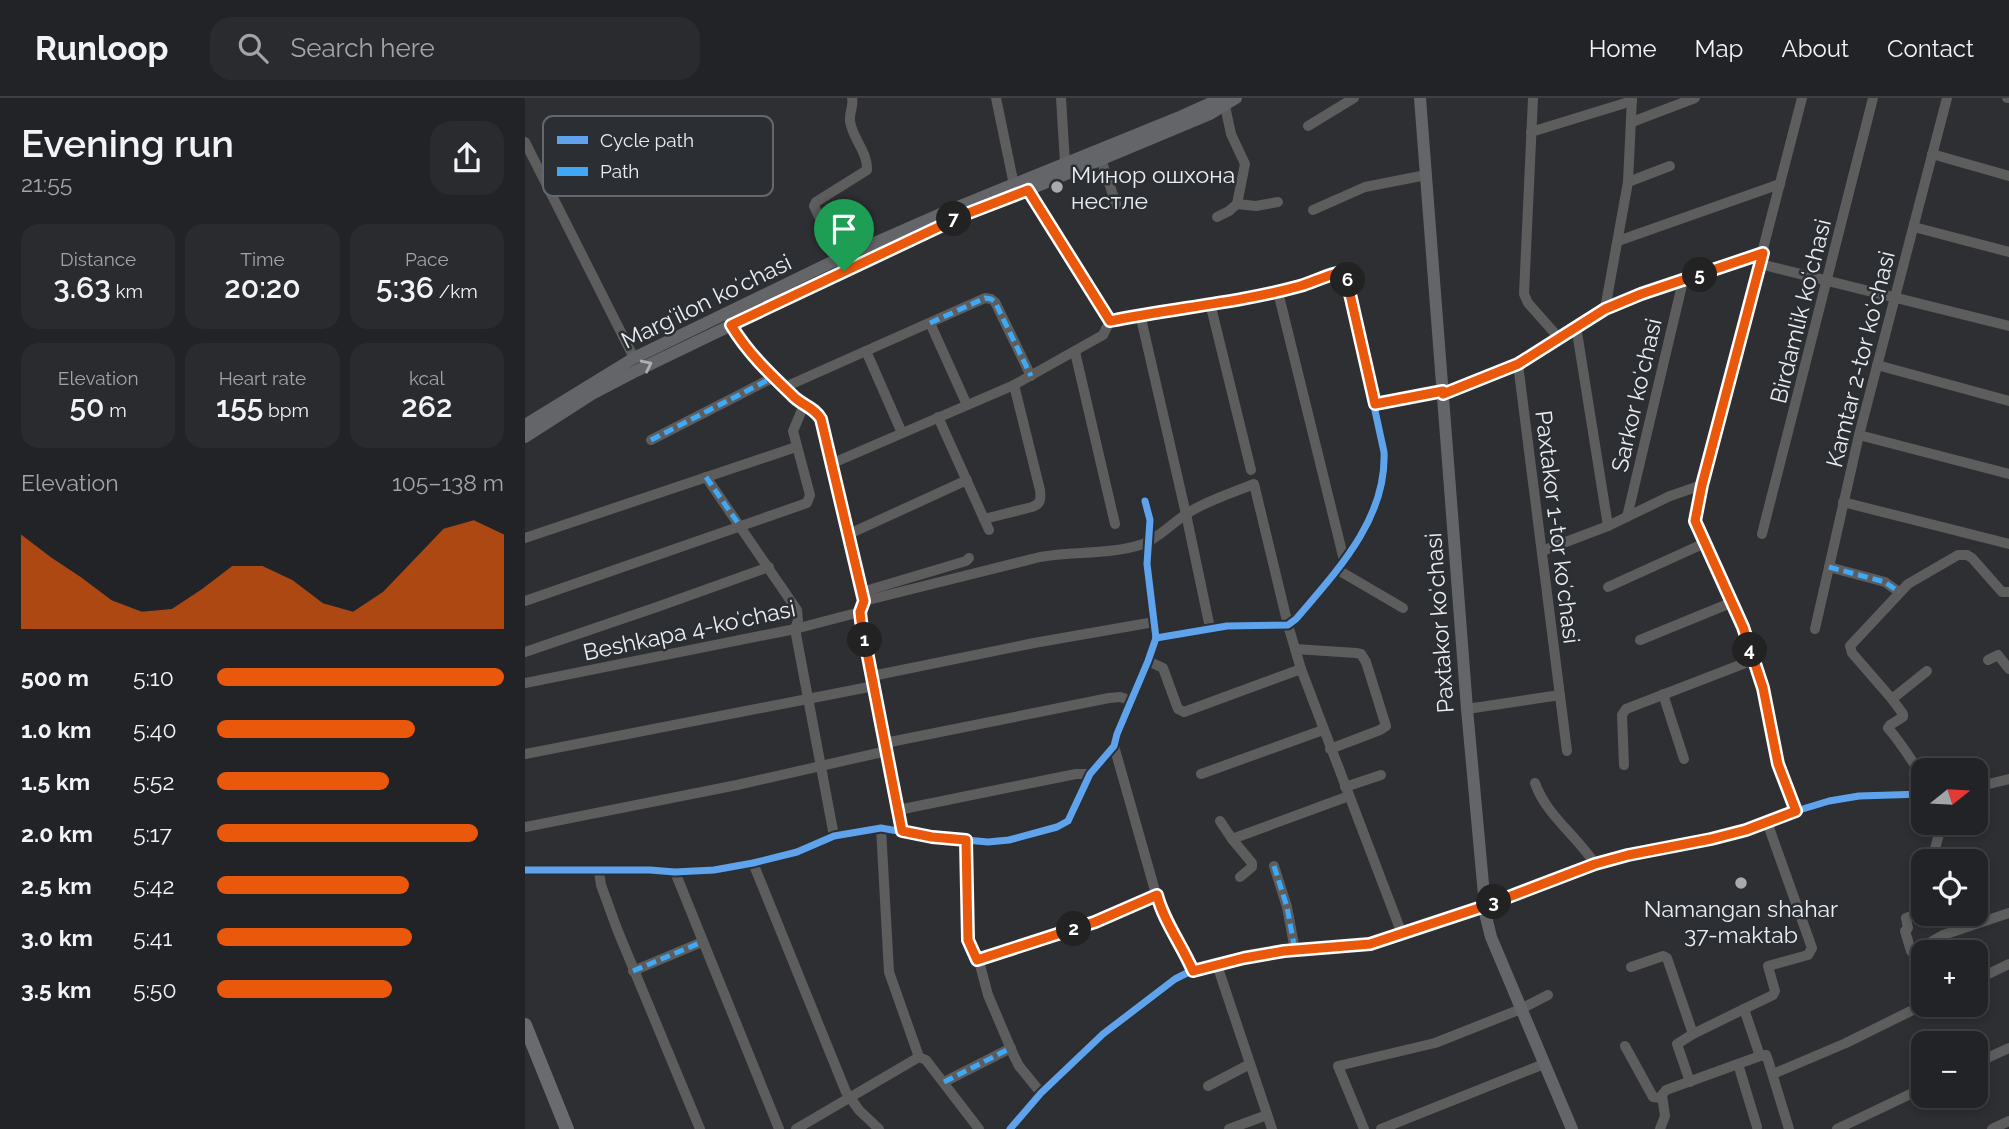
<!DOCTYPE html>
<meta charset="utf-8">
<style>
:root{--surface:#222326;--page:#2a2b2e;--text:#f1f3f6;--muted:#a2a4a7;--line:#3f4043;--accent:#ea580c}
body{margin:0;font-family:Raleway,sans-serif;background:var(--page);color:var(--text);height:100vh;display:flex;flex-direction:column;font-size:26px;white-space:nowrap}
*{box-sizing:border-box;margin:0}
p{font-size:23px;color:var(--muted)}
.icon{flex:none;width:38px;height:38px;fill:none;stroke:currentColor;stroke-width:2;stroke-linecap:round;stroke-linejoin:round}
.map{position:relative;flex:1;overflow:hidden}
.sheet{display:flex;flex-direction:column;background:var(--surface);width:525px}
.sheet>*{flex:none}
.needle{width:46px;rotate:72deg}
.tools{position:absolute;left:1386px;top:660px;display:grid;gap:14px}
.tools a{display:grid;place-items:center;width:77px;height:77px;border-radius:14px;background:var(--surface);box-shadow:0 4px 10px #0003,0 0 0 2px var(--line);font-size:35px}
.pin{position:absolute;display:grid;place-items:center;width:60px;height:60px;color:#fff;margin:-72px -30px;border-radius:50% 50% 50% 0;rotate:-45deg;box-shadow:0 0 7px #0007}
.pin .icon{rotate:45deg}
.km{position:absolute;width:35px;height:35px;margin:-18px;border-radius:50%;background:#222;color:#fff;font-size:19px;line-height:35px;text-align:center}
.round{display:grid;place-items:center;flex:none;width:74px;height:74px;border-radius:21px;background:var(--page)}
.summary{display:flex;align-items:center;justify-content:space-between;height:119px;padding:0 21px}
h1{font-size:38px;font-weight:600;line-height:52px}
.stats{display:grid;grid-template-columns:repeat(3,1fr);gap:10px;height:119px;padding:7px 21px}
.stats div{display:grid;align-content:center;border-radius:18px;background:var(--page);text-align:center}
.stats b{font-size:30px;font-weight:600}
.stats small{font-size:19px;font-weight:400}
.stats p{font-size:19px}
.chart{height:196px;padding:14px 21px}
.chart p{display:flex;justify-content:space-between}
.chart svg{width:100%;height:126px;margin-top:7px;fill:var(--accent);opacity:.7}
ul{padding:0 21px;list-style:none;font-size:23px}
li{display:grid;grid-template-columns:112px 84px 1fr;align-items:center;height:52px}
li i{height:18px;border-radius:9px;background:var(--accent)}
header{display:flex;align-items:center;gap:42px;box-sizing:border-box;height:98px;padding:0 35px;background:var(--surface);border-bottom:2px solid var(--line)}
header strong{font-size:33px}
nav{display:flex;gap:38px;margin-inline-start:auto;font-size:24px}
.search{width:490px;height:63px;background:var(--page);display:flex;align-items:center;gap:18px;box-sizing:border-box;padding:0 24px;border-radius:21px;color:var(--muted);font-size:26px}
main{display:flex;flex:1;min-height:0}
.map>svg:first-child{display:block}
</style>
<header>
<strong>Runloop</strong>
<div class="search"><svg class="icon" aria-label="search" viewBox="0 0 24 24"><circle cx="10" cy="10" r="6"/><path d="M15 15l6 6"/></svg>Search here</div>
<nav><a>Home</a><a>Map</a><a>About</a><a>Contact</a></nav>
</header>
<main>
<section class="sheet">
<div class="summary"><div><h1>Evening run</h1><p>21:55</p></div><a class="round"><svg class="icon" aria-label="share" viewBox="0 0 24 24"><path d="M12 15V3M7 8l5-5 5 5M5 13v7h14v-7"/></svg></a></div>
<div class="stats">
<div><p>Distance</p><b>3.63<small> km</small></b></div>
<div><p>Time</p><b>20:20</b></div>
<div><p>Pace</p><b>5:36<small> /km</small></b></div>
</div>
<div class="stats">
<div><p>Elevation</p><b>50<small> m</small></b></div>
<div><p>Heart rate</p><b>155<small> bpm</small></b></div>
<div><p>kcal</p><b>262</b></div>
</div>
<div class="chart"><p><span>Elevation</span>105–138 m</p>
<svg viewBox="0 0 160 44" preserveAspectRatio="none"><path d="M0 44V11L10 19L20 26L30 34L40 38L50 37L60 30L70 22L80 22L90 27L100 35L110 38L120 31L130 20L140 9L150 6L160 11V44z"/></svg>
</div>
<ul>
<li><b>500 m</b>5:10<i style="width:100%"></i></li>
<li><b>1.0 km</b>5:40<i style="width:69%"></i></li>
<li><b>1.5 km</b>5:52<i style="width:60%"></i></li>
<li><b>2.0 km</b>5:17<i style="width:91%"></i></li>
<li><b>2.5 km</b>5:42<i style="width:67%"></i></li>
<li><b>3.0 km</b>5:41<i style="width:68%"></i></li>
<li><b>3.5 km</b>5:50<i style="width:61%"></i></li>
</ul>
</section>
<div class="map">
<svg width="1484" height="1031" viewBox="0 0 1484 1031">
<rect width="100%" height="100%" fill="#2d2f32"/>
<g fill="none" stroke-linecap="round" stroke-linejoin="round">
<g stroke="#5d5d5e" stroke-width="10">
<path d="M471 0 489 87"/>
<path d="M536 0 540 65"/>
<path d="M1008 0 999 196 1003 205 1034 240"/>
<path d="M1482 0H1484"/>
<path d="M1107 24 1170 0"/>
<path d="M783 28 829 0"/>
<path d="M1006 34 1107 3"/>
<path d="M0 44 109 260"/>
<path d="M1407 56 1484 78"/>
<path d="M576 61 591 106"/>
<path d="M1103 84 1145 68"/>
<path d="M503 92 585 223"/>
<path d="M712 106 731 108 753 104"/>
<path d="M788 112 840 89 901 77"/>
<path d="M692 119 704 113 712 106 720 66 706 36 700 8"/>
<path d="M1389 129 1484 154"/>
<path d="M1093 143 1255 86"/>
<path d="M1235 166 1484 228"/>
<path d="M319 173 289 108 291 104 342 72C343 54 327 40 325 23 324 14 329 8 327 0"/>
<path d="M753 194 819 462"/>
<path d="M685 205 726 372"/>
<path d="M1080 211 1103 84 1107 0"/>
<path d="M615 216 661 416 685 530"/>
<path d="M585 223C648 210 713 205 775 188 787 185 811 173 820 174L859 354C862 421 811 474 771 521L763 527 702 528 631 540"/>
<path d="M405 225 442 307"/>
<path d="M206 227 218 248 268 299 289 311 296 321 308 365 339 503 335 514 336 523 377 733"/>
<path d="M1051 228 1083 428"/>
<path d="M341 253 377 335"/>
<path d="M550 254 590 426"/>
<path d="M993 266 1042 653"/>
<path d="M1352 267 1484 303"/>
<path d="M260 289 460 200 466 201 470 204 506 278"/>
<path d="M918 296 993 266 1080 211 1116 196 1238 155"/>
<path d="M850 306 917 293"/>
<path d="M413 319 464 432"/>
<path d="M1334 337 1484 376"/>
<path d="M126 342 249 279"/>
<path d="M308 365 489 287 578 237 585 223"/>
<path d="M181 379 272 512 273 522 270 531 309 738"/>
<path d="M1318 404 1484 446"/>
<path d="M1102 419 1158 183"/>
<path d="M459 421 507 409C516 406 516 401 515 392L489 287"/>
<path d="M324 436 442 382"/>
<path d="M1237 436 1348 0"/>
<path d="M0 440 271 349"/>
<path d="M1017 453 1083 428 1145 398 1177 387"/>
<path d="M1304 469 1360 484 1374 494"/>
<path d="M813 472 878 510"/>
<path d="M1083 489 1180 445"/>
<path d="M337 494 441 463 444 460"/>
<path d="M0 503 282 405 285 397 268 333 279 307"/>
<path d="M339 503 515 459C549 453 585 457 618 446 634 440 648 424 663 415 683 402 707 395 729 386L763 527 776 571 877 836"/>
<path d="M1290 531 1334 337 1422 0"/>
<path d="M1115 542 1208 504"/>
<path d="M770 551 831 555 836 556 841 564 861 628 855 632 805 651"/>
<path d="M0 554 132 509 244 469"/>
<path d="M1463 562 1473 557 1484 571"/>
<path d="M623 563 638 570 653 611 659 614 776 571"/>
<path d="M1402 573 1367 601 1327 555 1325 548 1383 486 1433 457H1442L1447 460 1477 494H1484"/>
<path d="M347 578 509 545 629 524"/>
<path d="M0 585 270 531 335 514"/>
<path d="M1138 596 1159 661"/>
<path d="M1367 601 1378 616V619L1365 627 1363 630C1377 646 1386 662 1398 679"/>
<path d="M942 611 1035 597"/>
<path d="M360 645 584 600 595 599 605 602"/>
<path d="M589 648 636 814 653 839 668 872"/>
<path d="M0 656 349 588"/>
<path d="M1099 667 1097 617 1101 611 1228 562"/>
<path d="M676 676 798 632"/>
<path d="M1010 685C1021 717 1052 738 1070 766"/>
<path d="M820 689 856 677"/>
<path d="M1451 689 1484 681"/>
<path d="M373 712 521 682 551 676H565"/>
<path d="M1271 713 1253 666 1238 590 1218 529 1170 423 1169 418 1277 0"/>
<path d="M695 723 707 741 727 765V769L715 779"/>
<path d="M0 729 212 687 362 653"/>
<path d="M356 730 364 874 394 959 401 962 454 1031"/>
<path d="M707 741 824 698"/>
<path d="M441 742 445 850 455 867 463 897 489 958 494 968 516 995"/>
<path d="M1407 763 1417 724"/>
<path d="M228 765 321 994 334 1012 354 1031"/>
<path d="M749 768 762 809 770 852"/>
<path d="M0 772H125L150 774 189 772 228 765 272 754 309 738 356 730 407 739 463 744 484 742 532 729 543 723 565 676 589 648 592 636 623 563 631 540 622 466 625 422 620 403"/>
<path d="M74 773 76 787 92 831 175 1031"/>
<path d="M150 774 254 1031"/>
<path d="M1398 806 1393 815 1381 820 1383 830 1380 833 1386 853H1390L1418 837 1484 815"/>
<path d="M453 863 570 824 632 797"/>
<path d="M692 867 747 1031"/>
<path d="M1106 869 1138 858 1142 860 1168 936 1219 911 1235 958 1241 957 1243 962 1264 1031"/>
<path d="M108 873 177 844"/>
<path d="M1451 882 1484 866"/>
<path d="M1219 911 1248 897 1250 893 1243 868 1283 857 1287 850 1242 724"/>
<path d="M1100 948 1128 999 1136 1000"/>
<path d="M1451 965 1484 950"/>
<path d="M1213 966 1232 1029"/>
<path d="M1248 976 1321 945 1400 906"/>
<path d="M419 984 486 950"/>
<path d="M1165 984 1152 946 1168 936"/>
<path d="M683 988 725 966"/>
<path d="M271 1031 394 959"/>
<path d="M485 1031 516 995 578 936 650 881 668 872 719 860 759 853 845 846 960 808 1070 766 1103 757 1186 741 1221 732 1271 713 1304 703 1334 698 1398 696"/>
<path d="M704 1031 742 1017"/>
<path d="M839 1031 813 968 910 945 996 911 1023 897"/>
<path d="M856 1031 1019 966"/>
<path d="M1135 1031 1140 1018 1137 997 1141 992 1235 958"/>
<path d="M1312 1031 1398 990"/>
<path d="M1467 1031 1484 1023"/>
</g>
<g stroke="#646568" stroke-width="12">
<path d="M895 0 942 611 961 819 966 839 1047 1031"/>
<path d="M0 327 109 260 313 161 418 115 657 18 697 0"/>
<path d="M0 339 67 296 111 273 354 156 441 116 503 92 685 16 711 0"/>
</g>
<path stroke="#6a6b6e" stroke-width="14" d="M0 927 42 1031"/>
<g stroke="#3fa9f5" stroke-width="5" stroke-dasharray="10 5" stroke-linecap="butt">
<path d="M405 225 460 200 466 201 470 204 506 278"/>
<path d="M850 306 917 293"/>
<path d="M126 342 249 279"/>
<path d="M181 379 215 428"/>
<path d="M1304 469 1360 484 1374 494"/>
<path d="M749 768 762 809 770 852"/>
<path d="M108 873 177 844"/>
<path d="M419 984 486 950"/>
</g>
<g stroke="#2b2f34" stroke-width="11">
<g id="cycleway">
<path d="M585 223C648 210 713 205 775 188 787 185 811 173 820 174L859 354C862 421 811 474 771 521L763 527 702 528 631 540"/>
<path d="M0 772H125L150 774 189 772 228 765 272 754 309 738 356 730 407 739 463 744 484 742 532 729 543 723 565 676 589 648 592 636 623 563 631 540 622 466 625 422 620 403"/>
<path d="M485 1031 516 995 578 936 650 881 668 872 719 860 759 853 845 846 960 808 1070 766 1103 757 1186 741 1221 732 1271 713 1304 703 1334 698 1398 696"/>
</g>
</g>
<use href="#cycleway" stroke="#60a3ed" stroke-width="7"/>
</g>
<defs><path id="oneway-chevron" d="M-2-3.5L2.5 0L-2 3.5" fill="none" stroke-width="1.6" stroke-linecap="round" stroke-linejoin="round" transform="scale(1.75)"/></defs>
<use stroke="#adafb3" href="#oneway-chevron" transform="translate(122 267) rotate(-26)"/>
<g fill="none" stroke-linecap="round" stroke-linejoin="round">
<g stroke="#fff" stroke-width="14">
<path id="route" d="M503 92 585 223C648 210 713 205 775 188 787 185 810 173 820 174L850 306 918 293V296L993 266 1080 211 1116 196 1238 155 1177 387 1170 423 1218 529 1238 590 1253 666 1271 713 1221 732 1186 741 1103 757 1070 766 960 808 845 846 759 853 719 860 668 873C657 847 639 824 632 797L570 824 452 862 443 842 441 742 407 739 377 733 336 523 335 514 339 503 296 321C289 309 276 307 267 297 244 275 222 254 206 227L441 116Z"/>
</g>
<use href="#route" stroke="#ea580c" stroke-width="9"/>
</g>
<g fill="#a7aaae" stroke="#2b2f34" stroke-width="2.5">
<circle cx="532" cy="89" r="7"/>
<circle cx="1216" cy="785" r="7"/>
</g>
<g text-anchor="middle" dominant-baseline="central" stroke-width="5" stroke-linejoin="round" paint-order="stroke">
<g font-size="23" fill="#e9ecf0" stroke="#2b2f34" text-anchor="start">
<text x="546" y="76">Минор ошхона<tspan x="546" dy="26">нестле</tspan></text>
<text x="1216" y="810" text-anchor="middle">Namangan shahar<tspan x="1216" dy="26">37-maktab</tspan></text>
</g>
<g font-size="23" fill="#e9ecf0" stroke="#2b2f34">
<text transform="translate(181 203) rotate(-26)">Margʻilon koʻchasi</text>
<text transform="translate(1275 213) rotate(-76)">Birdamlik koʻchasi</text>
<text transform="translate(1335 261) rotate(-76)">Kamtar 2-tor koʻchasi</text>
<text transform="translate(1111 297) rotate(-77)">Sarkor koʻchasi</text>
<text transform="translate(1033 429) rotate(83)">Paxtakor 1-tor koʻchasi</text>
<text transform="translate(914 525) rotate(-94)">Paxtakor koʻchasi</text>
<text transform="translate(164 532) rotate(-12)">Beshkapa 4-koʻchasi</text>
</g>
</g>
<rect x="18" y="18" width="230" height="80" rx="10" fill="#2b2f34" stroke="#64686c" stroke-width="2"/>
<rect x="32" y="38" width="31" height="8" fill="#60a3ed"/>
<rect x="32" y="69" width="31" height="9" fill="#3fa9f5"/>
<g font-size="19" fill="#e9ecf0">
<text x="75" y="49">Cycle path</text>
<text x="75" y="80">Path</text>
</g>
</svg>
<div class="tools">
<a><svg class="needle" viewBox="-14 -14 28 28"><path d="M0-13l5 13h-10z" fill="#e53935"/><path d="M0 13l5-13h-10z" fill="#a2a4a7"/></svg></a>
<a><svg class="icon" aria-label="locate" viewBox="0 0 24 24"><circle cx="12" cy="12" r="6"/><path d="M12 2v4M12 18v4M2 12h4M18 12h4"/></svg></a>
<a>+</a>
<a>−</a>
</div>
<div class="pin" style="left:319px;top:173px;background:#1e9e55"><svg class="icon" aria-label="arrive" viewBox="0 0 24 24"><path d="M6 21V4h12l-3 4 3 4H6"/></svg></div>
<b class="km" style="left:340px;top:542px">1</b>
<b class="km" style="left:549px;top:831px">2</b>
<b class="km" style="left:969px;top:804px">3</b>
<b class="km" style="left:1225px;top:552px">4</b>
<b class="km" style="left:1175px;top:177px">5</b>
<b class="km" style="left:823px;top:182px">6</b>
<b class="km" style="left:429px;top:121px">7</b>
</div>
</main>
